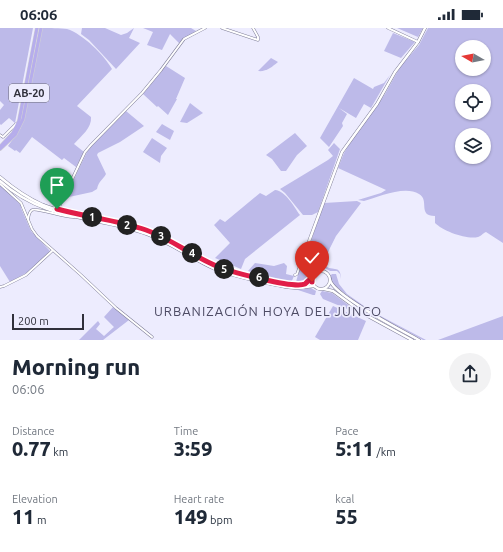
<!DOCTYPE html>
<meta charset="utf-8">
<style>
:root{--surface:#fff;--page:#f2f2f3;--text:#1f2937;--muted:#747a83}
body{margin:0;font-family:Ubuntu,sans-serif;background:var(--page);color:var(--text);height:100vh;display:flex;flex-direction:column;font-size:15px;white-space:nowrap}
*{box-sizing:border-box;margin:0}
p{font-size:13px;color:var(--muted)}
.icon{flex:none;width:22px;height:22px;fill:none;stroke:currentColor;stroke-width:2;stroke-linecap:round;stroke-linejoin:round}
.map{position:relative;height:312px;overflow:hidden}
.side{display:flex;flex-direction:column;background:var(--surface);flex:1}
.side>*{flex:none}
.needle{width:26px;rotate:279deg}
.controls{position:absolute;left:455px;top:12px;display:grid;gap:8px}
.controls a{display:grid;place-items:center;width:36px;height:36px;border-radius:50%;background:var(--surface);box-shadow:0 1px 3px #0004;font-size:20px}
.scale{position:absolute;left:12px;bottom:10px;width:72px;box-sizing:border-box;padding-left:4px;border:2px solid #30303b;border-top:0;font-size:11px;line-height:14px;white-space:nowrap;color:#30303b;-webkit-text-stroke:3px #edecfe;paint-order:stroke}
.pin{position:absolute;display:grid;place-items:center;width:34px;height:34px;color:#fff;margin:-41px -17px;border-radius:50% 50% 50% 0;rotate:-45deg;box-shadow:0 0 4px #0007}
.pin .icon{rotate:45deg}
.km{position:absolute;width:20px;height:20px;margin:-10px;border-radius:50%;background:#222;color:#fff;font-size:11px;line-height:20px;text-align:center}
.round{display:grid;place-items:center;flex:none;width:42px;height:42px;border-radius:21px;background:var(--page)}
.headline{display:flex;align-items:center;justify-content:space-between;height:68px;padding:0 12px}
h1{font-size:22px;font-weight:800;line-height:30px}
.metrics{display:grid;grid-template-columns:repeat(3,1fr);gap:6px;height:68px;padding:4px 12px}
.metrics div{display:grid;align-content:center}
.metrics b{font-size:20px;font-weight:800}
.metrics small{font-size:11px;font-weight:400}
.metrics p{font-size:11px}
.status{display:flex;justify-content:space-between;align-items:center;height:28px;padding:0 20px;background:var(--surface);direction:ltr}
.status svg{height:11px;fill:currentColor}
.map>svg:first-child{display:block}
</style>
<div class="status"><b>06:06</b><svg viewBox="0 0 49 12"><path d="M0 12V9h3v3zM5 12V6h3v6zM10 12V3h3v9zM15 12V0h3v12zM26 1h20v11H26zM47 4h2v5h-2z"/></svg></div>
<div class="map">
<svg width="503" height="312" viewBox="0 0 503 312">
<rect width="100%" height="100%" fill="#edecfe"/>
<g fill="#bdbae9" fill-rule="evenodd">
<path d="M0 0H33L15 95 9 90 1 97 0 96V82L4 77 0 73Z"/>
<path d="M42 0C50 0 60 0 67 1 83 6 104 27 112 41L77 78 91 89C92 100 81 108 74 116L84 124 76 139 64 130 62 132 32 109 20 125 16 122 15 123 8 118 20 101 24 92Z"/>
<path d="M82 0H105L121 7 127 5 134 0 129 10 140 15 116 41 89 12 81 6Z"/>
<path d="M143 0H191L196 3 183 11 179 15 170 6 162 22 147 17 153 4Z"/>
<path d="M397 0H423L418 9Z"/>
<path d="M428 0H503V215L486 204C483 205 480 209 478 209 467 212 443 203 435 195V188C417 188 430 172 419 166 405 157 378 169 364 173L358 172 381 165 386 162 338 140 344 125 352 112 385 66 400 39 419 17ZM462 19H484V41H462ZM462 63H484V85H462ZM462 107H484V129H462Z"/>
<path d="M393 5 415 14 401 30 384 23Z"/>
<path d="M271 30 278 34C272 39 266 44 258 43Z"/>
<path d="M166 38 185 50 176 71H177L168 87 158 78 157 79 143 66Z"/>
<path d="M390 47 371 80 364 76 356 90 339 80 347 86 342 95 343 98 329 119 320 110 354 50 373 61 374 59 384 55Z"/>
<path d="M190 75 203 85 187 95 180 94Z"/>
<path d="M126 83 144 98 120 114 98 125 97 127 106 146C103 152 99 152 97 161L92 164 69 169 62 176 87 124 90 119Z"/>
<path d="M162 96 174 103 170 112 156 104Z"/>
<path d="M295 105 307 118 297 127 286 143H281L272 131 266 127Z"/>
<path d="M152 110 167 120 161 128 160 135 143 124Z"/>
<path d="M334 115 340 121 318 184 312 187H303L285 165 280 161 328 132 333 128 328 122Z"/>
<path d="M0 157 22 178 21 180 31 203 50 223 49 225 28 244 10 254 0 238Z"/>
<path d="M275 162C286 163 294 179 300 187L245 231 241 241 215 230 230 215 214 197 220 191 225 194 260 165 266 168Z"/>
<path d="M357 173 361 175 336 208 330 220 323 236C331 245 341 235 341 251L340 246 337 243H330L316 235 310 218 311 213 324 175Z"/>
<path d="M305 227 310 230 312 242 305 252 296 254 301 236Z"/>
<path d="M255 235 274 238 284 235 287 238 286 246 294 248 291 255 248 243Z"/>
<path d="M332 246H336L339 256 347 266 371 283 426 312H423L364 280 335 258 332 254 330 248Z"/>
<path d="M311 260 316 263 315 267H313L298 262Z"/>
<path d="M322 263 332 265 362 287 323 271 320 266Z"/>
<path d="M333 278 366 293 358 312H320L315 309Z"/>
<path d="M113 279 129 292 103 312H79L98 293 100 296 96 301 104 308 114 299 104 289Z"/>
<path d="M503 288V312H438Z"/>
</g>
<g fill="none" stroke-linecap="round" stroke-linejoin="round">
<g stroke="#7d7c96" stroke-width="3">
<g id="street">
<path d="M222 0 258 12V9L253 0"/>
<path d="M388 0 418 14"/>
<path d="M0 107 3 109 16 96"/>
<path d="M0 156 21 175 32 201 37 208 81 247 116 280 152 309"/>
<path d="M59 179 85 124 91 117 142 65 161 42 184 11 205 0"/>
<path d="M28 191C29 187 29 184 32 182 36 179 65 190 74 189"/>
<path d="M295 247 297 246 308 215"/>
<path d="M0 259 4 258 26 247 52 223"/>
</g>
</g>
<g stroke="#7d7c96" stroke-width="3.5">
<g id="secondary">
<path d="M0 149C13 160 27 170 43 177 76 190 113 191 146 202 172 211 194 229 219 239 232 244 293 261 305 255 307 254 310 252 312 250"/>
<path d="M0 153C46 194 94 187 147 206 172 215 192 231 215 241 237 250 263 254 286 259L297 260 314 258"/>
<path d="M322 242 315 237 308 216 342 124 377 76 395 44 418 14 425 0"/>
<circle cx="321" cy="252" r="9"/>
<path d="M330 252C334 268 403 303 419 312"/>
<path d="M324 261 333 263 366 287 412 312"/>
</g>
</g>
<g stroke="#d1d1d4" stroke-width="4">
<g id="primary">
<path d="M0 119 13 105 19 93 37 0"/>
<path d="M0 121 15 107 23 91 41 0"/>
</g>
</g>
<use href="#street" stroke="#fff" stroke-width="2"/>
<use href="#secondary" stroke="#fff" stroke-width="2.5"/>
<use href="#primary" stroke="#b6adec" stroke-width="3"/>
</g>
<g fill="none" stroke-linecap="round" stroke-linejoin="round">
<g stroke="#fff" stroke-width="8">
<path id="route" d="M57 181C86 189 117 192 146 202 172 211 193 229 219 239 232 244 293 261 305 256 307 254 310 251 312 250V254"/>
</g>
<use href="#route" stroke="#e11d48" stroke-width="5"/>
</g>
<g text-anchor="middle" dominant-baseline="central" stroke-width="3.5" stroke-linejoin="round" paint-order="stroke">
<rect fill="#edecfe" stroke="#696876" stroke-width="1" x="9" y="56" width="40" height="18" rx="3"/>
<g font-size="11" font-weight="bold" fill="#30303b">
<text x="29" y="65">AB-20</text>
</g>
<g font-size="13" letter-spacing="1" fill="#4d4b64" stroke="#edecfe">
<text x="268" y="283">URBANIZACIÓN HOYA DEL JUNCO</text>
</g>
</g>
</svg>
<div class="controls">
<a><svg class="needle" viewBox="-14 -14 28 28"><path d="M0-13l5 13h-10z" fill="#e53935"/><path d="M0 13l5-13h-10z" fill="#747a83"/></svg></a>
<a><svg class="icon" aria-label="locate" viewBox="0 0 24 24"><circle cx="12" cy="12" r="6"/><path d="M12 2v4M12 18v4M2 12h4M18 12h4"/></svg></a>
<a><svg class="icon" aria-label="layers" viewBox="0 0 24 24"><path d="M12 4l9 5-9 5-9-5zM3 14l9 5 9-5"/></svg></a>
</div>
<div class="scale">200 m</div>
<div class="pin" style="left:57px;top:181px;background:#1e9e55"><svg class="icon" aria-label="arrive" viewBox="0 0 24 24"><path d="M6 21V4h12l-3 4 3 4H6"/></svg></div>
<div class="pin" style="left:312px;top:254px;background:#d93025"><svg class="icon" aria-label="check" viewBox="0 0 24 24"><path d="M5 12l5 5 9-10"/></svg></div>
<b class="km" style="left:92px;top:189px">1</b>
<b class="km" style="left:127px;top:197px">2</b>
<b class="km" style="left:161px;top:208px">3</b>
<b class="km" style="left:192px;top:225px">4</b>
<b class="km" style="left:224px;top:241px">5</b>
<b class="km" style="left:259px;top:249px">6</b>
</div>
<section class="side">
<div class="headline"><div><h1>Morning run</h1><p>06:06</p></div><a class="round"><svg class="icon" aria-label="share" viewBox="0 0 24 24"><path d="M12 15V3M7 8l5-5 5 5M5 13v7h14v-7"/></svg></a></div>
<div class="metrics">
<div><p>Distance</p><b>0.77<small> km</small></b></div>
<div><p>Time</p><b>3:59</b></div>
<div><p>Pace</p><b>5:11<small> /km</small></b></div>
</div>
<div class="metrics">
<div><p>Elevation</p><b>11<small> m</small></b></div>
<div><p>Heart rate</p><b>149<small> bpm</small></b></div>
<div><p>kcal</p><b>55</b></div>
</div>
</section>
